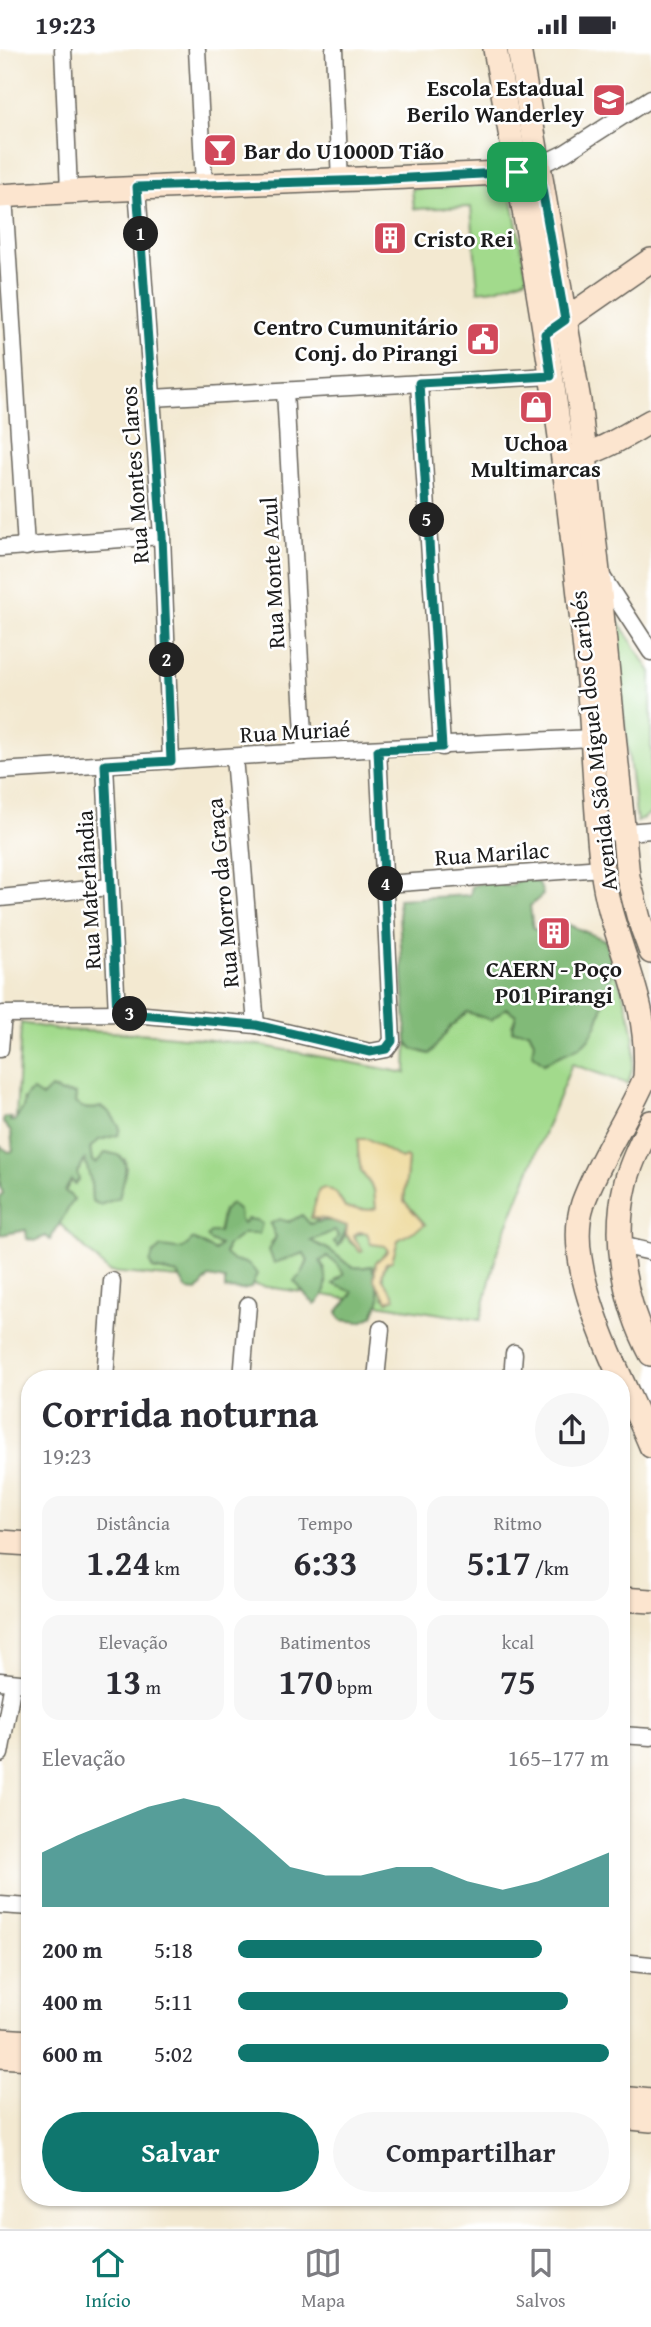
<!DOCTYPE html>
<html lang="pt">
<meta charset="utf-8">
<style>
:root{--surface:#fff;--page:#f7f7f7;--text:#2b2b33;--muted:#7c7c81;--line:#e1e1e2;--accent:#0f766e}
body{margin:0;font-family:"Gentium Book Plus",serif;background:var(--page);color:var(--text);height:100vh;display:flex;flex-direction:column;font-size:26px;white-space:nowrap}
*{box-sizing:border-box;margin:0}
p{font-size:23px;color:var(--muted)}
.icon{flex:none;width:38px;height:38px;fill:none;stroke:currentColor;stroke-width:2;stroke-linecap:round;stroke-linejoin:round}
.map{position:relative;flex:1;overflow:hidden}
.panel{position:absolute;left:21px;top:1321px;width:609px;height:836px;display:flex;flex-direction:column;background:var(--surface);border-radius:28px;box-shadow:0 2px 5px #0004}
.panel>*{flex:none}
.pin{position:absolute;display:grid;place-items:center;width:60px;height:60px;color:#fff;margin:-30px;border-radius:14px;box-shadow:0 4px 10px #0006}
.km{position:absolute;width:35px;height:35px;margin:-18px;border-radius:50%;background:#222;color:#fff;font-size:19px;line-height:35px;text-align:center}
.round{display:grid;place-items:center;flex:none;width:74px;height:74px;border-radius:37px;background:var(--page)}
.summary{display:flex;align-items:center;justify-content:space-between;height:119px;padding:0 21px}
h1{font-size:38px;font-weight:800;line-height:52px}
.stats{display:grid;grid-template-columns:repeat(3,1fr);gap:10px;height:119px;padding:7px 21px}
.stats div{display:grid;align-content:center;border-radius:18px;background:var(--page);text-align:center}
.stats b{font-size:35px;font-weight:800}
.stats small{font-size:19px;font-weight:400}
.stats p{font-size:19px}
.chart{height:196px;padding:14px 21px}
.chart p{display:flex;justify-content:space-between}
.chart svg{width:100%;height:126px;margin-top:7px;fill:var(--accent);opacity:.7}
.primary-button{display:flex;gap:14px;margin-top:auto;padding:14px 21px}
.primary-button a{flex:1;height:80px;border-radius:42px;background:var(--accent);color:#fff;font-size:28px;font-weight:800;line-height:80px;text-align:center}
.primary-button a+a{background:var(--page);color:var(--text)}
ul{padding:0 21px;list-style:none;font-size:23px}
li{display:grid;grid-template-columns:112px 84px 1fr;align-items:center;height:52px}
li i{height:18px;border-radius:9px;background:var(--accent)}
.status{display:flex;justify-content:space-between;align-items:center;height:49px;padding:0 35px;background:var(--surface);direction:ltr}
.status svg{height:19px;fill:currentColor}
.tabs{display:flex;justify-content:space-around;align-items:center;height:98px;border-top:2px solid var(--line);background:var(--surface);font-size:19px;color:var(--muted)}
.tabs a{display:grid;justify-items:center;gap:4px}
.tabs .active{color:var(--accent)}
.map>svg:first-child{display:block}
</style>
<div class="status"><b>19:23</b><svg viewBox="0 0 49 12"><path d="M0 12V9h3v3zM5 12V6h3v6zM10 12V3h3v9zM15 12V0h3v12zM26 1h20v11H26zM47 4h2v5h-2z"/></svg></div>
<div class="map">
<svg width="651" height="2180" viewBox="0 0 651 2180">
<rect width="100%" height="100%" fill="#fff"/>
<filter id="ink" filterUnits="userSpaceOnUse"><feTurbulence type="fractalNoise" baseFrequency=".0143" numOctaves="2"/><feDisplacementMap in="SourceGraphic" scale="14" xChannelSelector="R" yChannelSelector="G"/><feConvolveMatrix kernelMatrix="1 2 1 2 8 2 1 2 1" color-interpolation-filters="sRGB"/></filter>
<filter id="wash" filterUnits="userSpaceOnUse"><feTurbulence type="fractalNoise" baseFrequency=".00686" numOctaves="4" result="noise"/><feDisplacementMap in="SourceGraphic" scale="28" xChannelSelector="R" yChannelSelector="G"/><feGaussianBlur stdDeviation="1.57" result="paint"/><feColorMatrix in="noise" values="0 0 0 0 0 0 0 0 0 0 0 0 0 0 0 0 0 1.4 0 .05"/><feComposite in="paint" operator="in"/></filter>
<g filter="url(#wash)">
<rect width="100%" height="100%" fill="#f3e9d1"/>
<g fill="#a2da8c" stroke="#5f7b54" stroke-width="2">
<path d="M509 135 527 229 495 240 478 242 471 158 414 160 412 140Z"/>
<path d="M613 564 651 623V764L637 773 612 576Z"/>
<path d="M614 919C628 960 643 992 628 1035L572 1015 498 1200 480 1271 377 1255 379 1241 377 1235 381 1238 384 1248 391 1243C371 1217 394 1215 398 1191L425 1175 404 1152 408 1110H401L378 1096 359 1090 358 1102 361 1122 374 1141 376 1159 370 1161 345 1159 340 1149 315 1151V1159L311 1169 318 1171 316 1173 310 1175 295 1171 271 1175 276 1188 271 1194 293 1206 304 1204 308 1211 302 1225V1243L253 1236 225 1206 227 1197 243 1185 244 1176 223 1162 218 1184 220 1196 215 1202 200 1193 178 1202 169 1199 153 1220 178 1225 180 1229 109 1223 59 1174 74 1150 65 1142 86 1110 91 1133 92 1152 119 1149 126 1118 125 1110 96 1115 92 1112 90 1098 99 1091 118 1086 94 1060 80 1059 75 1054 76 1045C58 1040 41 1048 23 1050L24 1057 16 1069 21 974 60 981 154 985 259 996 406 1024 407 993 413 1000 429 1005 451 977 467 963 505 959 516 966 512 976 529 982 544 1015C557 1006 567 1005 579 998 602 985 604 941 614 919Z"/>
<path d="M335 1181 338 1187 334 1193 339 1197 346 1185 350 1193 362 1203 353 1186 367 1184 385 1197 388 1202 376 1213 374 1221 371 1217C347 1222 349 1214 331 1202 325 1198 317 1195 310 1192Z"/>
<path d="M327 1208 336 1214 344 1225 336 1231 353 1242 349 1250 324 1246 325 1220 320 1212Z"/>
</g>
<g fill="#81ba78" stroke="#4e6b4a" stroke-width="2">
<path d="M518 830C533 831 539 828 543 846L530 857 533 880 545 883 549 890 565 887 567 875 605 891 614 919C604 941 602 985 579 998 567 1005 557 1006 544 1015L532 1005 534 992 529 982H512L516 966 506 959 491 971 467 963 451 977 430 1005 413 1000 407 993 398 850 470 846 472 837 493 831 504 837H512Z"/>
<path d="M51 1039 61 1044 76 1045 75 1054C83 1061 92 1061 101 1058 111 1062 114 1070 120 1079L118 1086 99 1091 90 1099 92 1112 96 1114 105 1104C136 1104 124 1129 119 1149L100 1156 92 1152 91 1133 85 1111 77 1123 79 1131 75 1135 71 1131 65 1142 74 1150 50 1191 46 1187 35 1192 27 1190 26 1181 0 1186V1149L3 1144 0 1138V1097L9 1103 13 1102 11 1083 3 1074 4 1068 12 1069 10 1072H14C17 1068 21 1063 23 1059 26 1050 23 1047 33 1042L42 1048Z"/>
<path d="M231 1155 239 1162 240 1171 243 1175 247 1170 256 1171 262 1175 259 1185H243L227 1197 225 1205 233 1212C245 1212 251 1216 257 1225L251 1239 242 1241 225 1240V1231L209 1228 197 1242 187 1241 178 1225 153 1220 150 1214 153 1205 161 1198C178 1199 180 1205 193 1190L215 1202 220 1196 210 1192 207 1188 211 1183H219L223 1162Z"/>
<path d="M302 1166 310 1175C326 1171 331 1170 348 1177L338 1197 334 1193 338 1187 335 1181 311 1192C318 1196 326 1198 332 1203 349 1215 348 1222 372 1217L380 1249 373 1267 361 1273 341 1271 337 1263 352 1246 353 1243 333 1235 344 1225 336 1214 327 1208 320 1212C329 1225 329 1246 315 1255 303 1246 304 1242 294 1232L302 1225 308 1212 304 1204 274 1214 269 1201 276 1188 270 1175 279 1170 289 1173Z"/>
</g>
<path fill="#eeda9e" stroke="#857b5d" stroke-width="2" d="M358 1090H368L401 1110 406 1108 408 1110 404 1152 425 1176 398 1191 392 1212 386 1214C376 1234 389 1234 395 1249L388 1252 374 1231 376 1213 388 1202 385 1197 371 1195 367 1184 359 1183 353 1186 363 1202 360 1203 346 1185 347 1177 326 1170 311 1169 319 1141 324 1139 336 1144 345 1159 370 1161 376 1159 374 1140 361 1122 358 1102Z"/>
</g>
<g filter="url(#ink)">
<g fill="none" stroke-linecap="round" stroke-linejoin="round">
<g stroke="#67645b" stroke-width="19">
<g id="street">
<path d="M63 0 69 142"/>
<path d="M197 0 204 135"/>
<path d="M334 0 340 132"/>
<path d="M538 117 565 104 651 49"/>
<path d="M137 138 162 487 171 712"/>
<path d="M4 146 26 498"/>
<path d="M419 334 442 698"/>
<path d="M285 342 305 703"/>
<path d="M152 349 551 327"/>
<path d="M0 499 162 487"/>
<path d="M601 526 651 603"/>
<path d="M234 708 256 976"/>
<path d="M105 716 117 964"/>
<path d="M0 722 305 703 592 689"/>
<path d="M615 784 651 781"/>
<path d="M386 835 602 819"/>
<path d="M0 849 110 838"/>
<path d="M0 1000 3 965 123 964 256 976 370 1003 386 1000 392 992 378 701"/>
<path d="M621 1196 651 1203"/>
<path d="M105 1330 112 1232"/>
<path d="M242 1330 248 1256"/>
<path d="M376 1330 381 1280"/>
<path d="M512 1330 514 1304"/>
<path d="M0 1632 30 1635"/>
<path d="M621 1686 651 1688"/>
<path d="M0 1705 13 1634"/>
<path d="M0 1856 30 1858"/>
<path d="M621 1913 651 1916"/>
</g>
</g>
<g stroke="#67645b" stroke-width="26">
<g id="secondary">
<path d="M495 0C521 144 548 288 566 434 574 504 583 574 589 644 594 702 595 761 602 819 611 896 651 944 645 1029 627 1071 599 1110 583 1154 560 1221 625 1333 651 1397"/>
<path d="M519 0 579 352 598 523 628 828 639 870 651 903"/>
<path d="M0 147C172 135 345 132 517 123L531 119"/>
<path d="M556 277 651 211"/>
<path d="M572 408C600 404 626 386 651 372"/>
<path d="M651 1073C642 1092 631 1112 626 1133 612 1190 624 1254 651 1305"/>
<path d="M0 1493 30 1495"/>
<path d="M621 1550 651 1552"/>
<path d="M0 1991 30 1993"/>
<path d="M0 2007 30 2009"/>
<path d="M621 2049 651 2052"/>
<path d="M621 2068 651 2071"/>
</g>
</g>
<use href="#street" stroke="#fff" stroke-width="16"/>
<use href="#secondary" stroke="#fce5cf" stroke-width="23"/>
</g>
</g>
<g fill="none" stroke-linecap="round" stroke-linejoin="round" filter="url(#ink)">
<g stroke="#fff" stroke-width="14">
<path id="route" d="M538 117 565 271 545 285 551 327 419 334 442 698 378 701 392 992 386 1000 370 1003 256 976 117 964 105 716 171 712 162 487 137 138 373 131 517 123Z"/>
</g>
<use href="#route" stroke="#0f766e" stroke-width="9"/>
</g>
<defs>
<g id="school-square" transform="scale(1.75)"><rect x="-9" y="-9" width="18" height="18" rx="4" fill="#d1495b" stroke="#fff"/><path d="M0-5L7-2L0 1L-7-2ZM-4 1L0 2.5L4 1V4Q0 6-4 4Z" fill="#fff"/></g>
<g id="bar-square" transform="scale(1.75)"><rect x="-9" y="-9" width="18" height="18" rx="4" fill="#d1495b" stroke="#fff"/><path d="M-6-5H6L.8 .8V4.5H3.5V6h-7V4.5H-.8V.8Z" fill="#fff"/></g>
<g id="building-square" transform="scale(1.75)"><rect x="-9" y="-9" width="18" height="18" rx="4" fill="#d1495b" stroke="#fff"/><path d="M-4-6H4V6H1V3H-1V6H-4ZM-2.5-4.3h1.7v1.8h-1.7ZM.8-4.3h1.7v1.8H.8ZM-2.5-1h1.7V.8h-1.7ZM.8-1h1.7V.8H.8Z" fill="#fff"/></g>
<g id="civic-square" transform="scale(1.75)"><rect x="-9" y="-9" width="18" height="18" rx="4" fill="#d1495b" stroke="#fff"/><path d="M-.6-6.5H3V-4.5H.6V-3L4-1V1h2V6H-6V1h2V-1L-.6-3ZM-1.2 2.5V6h2.4V2.5Z" fill="#fff"/></g>
<g id="shop-square" transform="scale(1.75)"><rect x="-9" y="-9" width="18" height="18" rx="4" fill="#d1495b" stroke="#fff"/><path d="M-5-2.5h2.3a2.7 3.5 0 0 1 5.4 0H5L5.5 6h-11ZM-1.5-2.5h3a1.5 2.3 0 0 0-3 0Z" fill="#fff"/></g>
</defs>
<g fill-rule="evenodd">
<use href="#school-square" x="609" y="51"/>
<use href="#bar-square" x="220" y="101"/>
<use href="#building-square" x="390" y="189"/>
<use href="#civic-square" x="483" y="290"/>
<use href="#shop-square" x="536" y="358"/>
<use href="#building-square" x="554" y="884"/>
</g>
<g text-anchor="middle" dominant-baseline="central" stroke-width="5" stroke-linejoin="round" paint-order="stroke">
<g font-size="23" font-weight="bold" fill="#1c1c1c" stroke="#fff" text-anchor="end">
<text x="584" y="38">Escola Estadual<tspan x="584" dy="26">Berilo Wanderley</tspan></text>
<text x="244" y="101" text-anchor="start">Bar do U1000D Tião</text>
<text x="414" y="189" text-anchor="start">Cristo Rei</text>
<text x="458" y="277">Centro Cumunitário<tspan x="458" dy="26">Conj. do Pirangi</tspan></text>
<text x="536" y="393" text-anchor="middle">Uchoa<tspan x="536" dy="26">Multimarcas</tspan></text>
<text x="554" y="919" text-anchor="middle">CAERN - Poço<tspan x="554" dy="26">P01 Pirangi</tspan></text>
</g>
<g font-size="23" fill="#1c1c1c" stroke="#fff">
<text transform="translate(134 426) rotate(-94)">Rua Montes Claros</text>
<text transform="translate(272 524) rotate(-93)">Rua Monte Azul</text>
<text transform="translate(295 682) rotate(-3)">Rua Muriaé</text>
<text transform="translate(593 692) rotate(-96)">Avenida São Miguel dos Caribés</text>
<text transform="translate(492 804) rotate(-4)">Rua Marilac</text>
<text transform="translate(88 841) rotate(-93)">Rua Materlândia</text>
<text transform="translate(222 844) rotate(-95)">Rua Morro da Graça</text>
</g>
</g>
</svg>
<div class="pin" style="left:517px;top:123px;background:#1e9e55"><svg class="icon" aria-label="arrive" viewBox="0 0 24 24"><path d="M6 21V4h12l-3 4 3 4H6"/></svg></div>
<b class="km" style="left:141px;top:185px">1</b>
<b class="km" style="left:167px;top:611px">2</b>
<b class="km" style="left:130px;top:965px">3</b>
<b class="km" style="left:386px;top:835px">4</b>
<b class="km" style="left:427px;top:471px">5</b>
<section class="panel">
<div class="summary"><div><h1>Corrida noturna</h1><p>19:23</p></div><a class="round"><svg class="icon" aria-label="share" viewBox="0 0 24 24"><path d="M12 15V3M7 8l5-5 5 5M5 13v7h14v-7"/></svg></a></div>
<div class="stats">
<div><p>Distância</p><b>1.24<small> km</small></b></div>
<div><p>Tempo</p><b>6:33</b></div>
<div><p>Ritmo</p><b>5:17<small> /km</small></b></div>
</div>
<div class="stats">
<div><p>Elevação</p><b>13<small> m</small></b></div>
<div><p>Batimentos</p><b>170<small> bpm</small></b></div>
<div><p>kcal</p><b>75</b></div>
</div>
<div class="chart"><p><span>Elevação</span>165–177 m</p>
<svg viewBox="0 0 160 44" preserveAspectRatio="none"><path d="M0 44V25L10 19L20 14L30 9L40 6L50 9L60 19L70 30L80 33L90 33L100 30L110 30L120 35L130 38L140 35L150 30L160 25V44z"/></svg>
</div>
<ul>
<li><b>200 m</b>5:18<i style="width:82%"></i></li>
<li><b>400 m</b>5:11<i style="width:89%"></i></li>
<li><b>600 m</b>5:02<i style="width:100%"></i></li>
</ul>
<div class="primary-button"><a>Salvar</a><a>Compartilhar</a></div>
</section>
</div>
<nav class="tabs">
<a class="active"><svg class="icon" aria-label="home" viewBox="0 0 24 24"><path d="M3 11l9-7 9 7M6 9v11h12V9"/></svg>Início</a>
<a><svg class="icon" aria-label="map" viewBox="0 0 24 24"><path d="M3 6l6-2 6 2 6-2v14l-6 2-6-2-6 2zM9 4v14M15 6v14"/></svg>Mapa</a>
<a><svg class="icon" aria-label="saved" viewBox="0 0 24 24"><path d="M7 4h10v16l-5-4-5 4z"/></svg>Salvos</a>
</nav>
